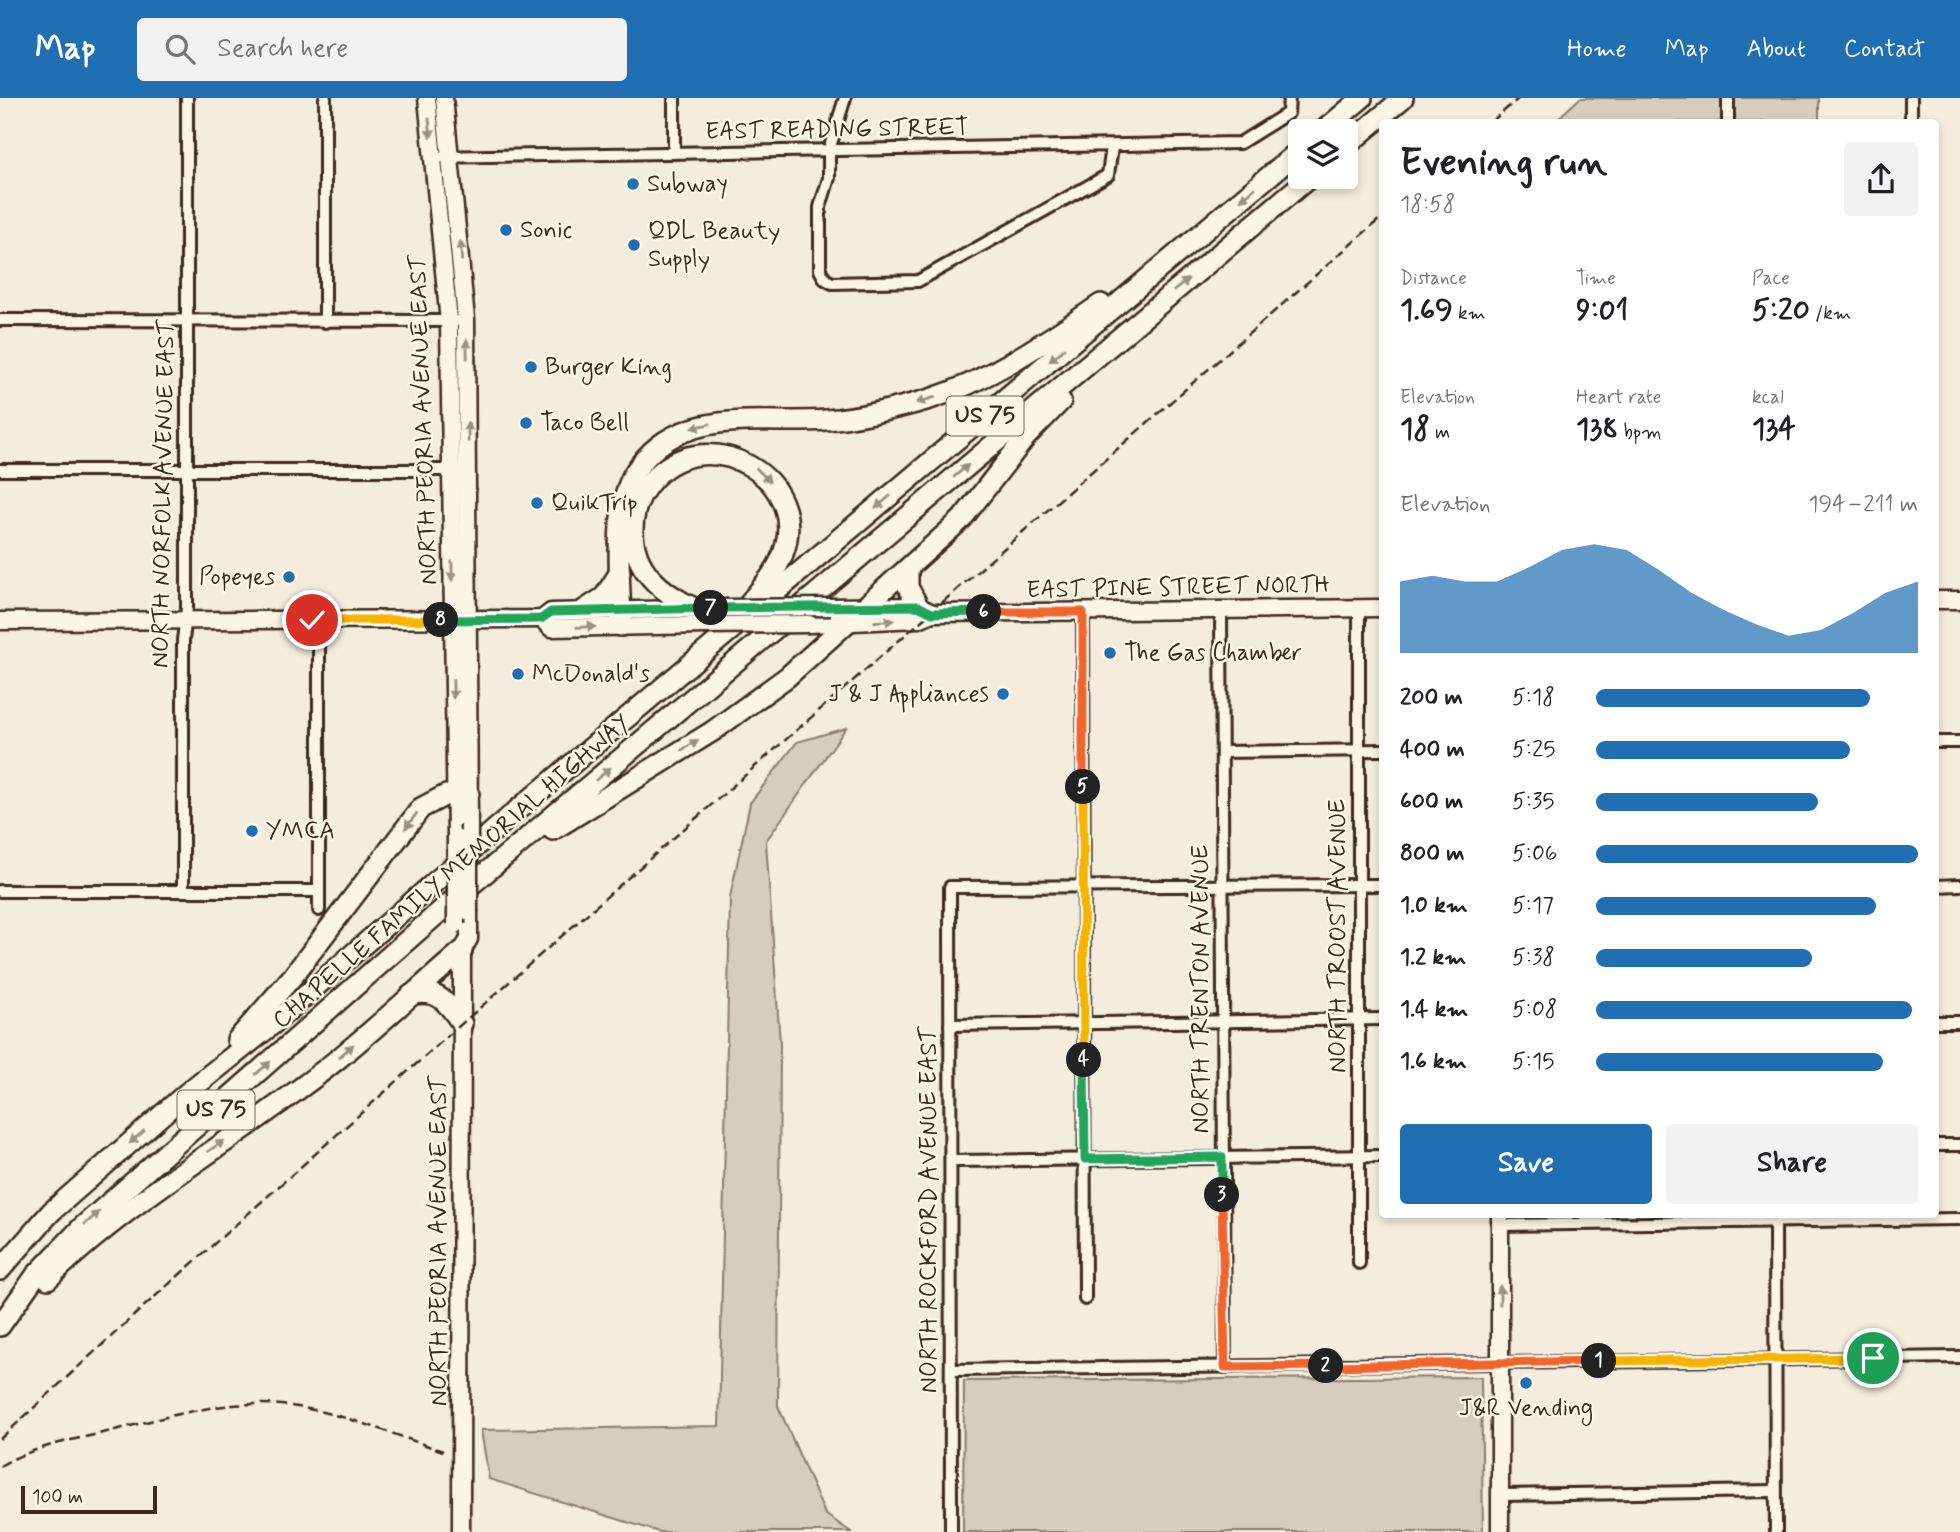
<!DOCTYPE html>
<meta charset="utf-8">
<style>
:root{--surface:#fff;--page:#f2f2f2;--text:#202124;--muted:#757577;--accent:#1f6fb2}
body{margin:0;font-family:Mynerve,sans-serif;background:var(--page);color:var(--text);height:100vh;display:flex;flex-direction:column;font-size:26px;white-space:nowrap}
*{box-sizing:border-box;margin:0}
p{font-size:23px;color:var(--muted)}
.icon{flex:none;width:38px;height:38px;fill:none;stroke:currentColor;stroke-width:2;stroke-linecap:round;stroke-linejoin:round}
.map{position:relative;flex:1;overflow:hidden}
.sheet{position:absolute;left:1379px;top:21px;width:560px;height:1099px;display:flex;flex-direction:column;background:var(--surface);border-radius:7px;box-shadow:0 4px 10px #0003}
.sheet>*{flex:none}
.fabs{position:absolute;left:1288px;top:21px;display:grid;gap:14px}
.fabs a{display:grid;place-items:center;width:70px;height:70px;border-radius:7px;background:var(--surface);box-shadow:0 4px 10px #0003;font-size:35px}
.scale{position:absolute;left:21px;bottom:18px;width:136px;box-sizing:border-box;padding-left:7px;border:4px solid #3b2a1e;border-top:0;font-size:19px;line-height:24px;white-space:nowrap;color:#3b2a1e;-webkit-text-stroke:5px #fcf5e5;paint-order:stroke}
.pin{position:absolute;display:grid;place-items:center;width:60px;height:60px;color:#fff;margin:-30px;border:4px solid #fff;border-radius:50%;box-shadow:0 2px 7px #0007}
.km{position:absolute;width:35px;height:35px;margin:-18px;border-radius:50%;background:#222;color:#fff;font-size:19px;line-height:35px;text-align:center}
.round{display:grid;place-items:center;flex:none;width:74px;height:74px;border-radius:7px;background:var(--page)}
.summary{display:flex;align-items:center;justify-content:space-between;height:119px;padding:0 21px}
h1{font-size:38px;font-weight:800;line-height:52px}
.stats{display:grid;grid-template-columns:repeat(3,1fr);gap:10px;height:119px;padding:7px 21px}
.stats div{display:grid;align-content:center}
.stats b{font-size:30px;font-weight:800}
.stats small{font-size:19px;font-weight:400}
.stats p{font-size:19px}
.chart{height:196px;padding:14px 21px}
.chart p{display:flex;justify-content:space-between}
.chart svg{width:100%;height:126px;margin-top:7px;fill:var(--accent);opacity:.7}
.button{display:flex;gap:14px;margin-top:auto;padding:14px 21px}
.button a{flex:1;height:80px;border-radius:7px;background:var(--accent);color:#fff;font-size:28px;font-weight:800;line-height:80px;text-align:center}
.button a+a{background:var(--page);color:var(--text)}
ul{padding:0 21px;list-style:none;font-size:23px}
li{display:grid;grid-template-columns:112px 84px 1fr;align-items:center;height:52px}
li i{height:18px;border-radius:9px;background:var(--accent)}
header{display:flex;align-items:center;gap:42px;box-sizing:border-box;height:98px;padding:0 35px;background:var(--accent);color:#fff}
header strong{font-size:33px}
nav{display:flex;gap:38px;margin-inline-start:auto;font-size:24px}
.search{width:490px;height:63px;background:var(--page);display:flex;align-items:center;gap:18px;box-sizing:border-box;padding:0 24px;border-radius:7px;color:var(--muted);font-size:26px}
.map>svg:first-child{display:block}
</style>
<header>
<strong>Map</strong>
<div class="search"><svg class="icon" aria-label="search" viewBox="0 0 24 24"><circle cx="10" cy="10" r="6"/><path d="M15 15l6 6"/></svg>Search here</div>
<nav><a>Home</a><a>Map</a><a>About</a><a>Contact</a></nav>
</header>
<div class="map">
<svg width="1960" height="1434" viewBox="0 0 1960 1434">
<rect width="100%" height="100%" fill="#f4eddd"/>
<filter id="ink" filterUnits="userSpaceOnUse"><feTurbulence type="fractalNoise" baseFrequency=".0143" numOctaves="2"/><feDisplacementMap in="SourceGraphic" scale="14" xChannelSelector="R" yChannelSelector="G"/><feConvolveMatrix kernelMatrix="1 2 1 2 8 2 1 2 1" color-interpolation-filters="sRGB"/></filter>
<g filter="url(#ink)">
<g fill="#d6cdbd" stroke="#887c6e" stroke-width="2">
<path d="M1580 0H1819V24H1554Z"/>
<path d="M846 630 766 743 780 945 778 1308 825 1416 851 1434H659L489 1381 481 1332 719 1328 730 799 750 705 797 644Z"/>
<path d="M1481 1279 1483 1434H963L964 1283Z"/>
</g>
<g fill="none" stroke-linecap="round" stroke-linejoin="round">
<g stroke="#3b2a1e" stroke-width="16">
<g id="minor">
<path d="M845 0 829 52V80L820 109V172L825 181 832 185 918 183 1108 77 1112 49"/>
<path d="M1728 24V0"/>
<path d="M1911 24V0"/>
<path d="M674 55V0"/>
<path d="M434 59 1240 45 1288 15 1289 0"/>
<path d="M0 222 456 223"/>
<path d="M325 224V0"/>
<path d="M0 372H456"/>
<path d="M1359 511V1165"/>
<path d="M1221 512 1225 1269"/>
<path d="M1083 514 1085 1201"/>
<path d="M319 522V812"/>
<path d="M1936 644H1960"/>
<path d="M1222 654 1382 652"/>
<path d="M1936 788 1960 787"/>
<path d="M0 793H319"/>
<path d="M183 793V542L187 510V0"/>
<path d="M1936 924H1960"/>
<path d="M950 927 1382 921"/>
<path d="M1936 1047H1960"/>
<path d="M951 1063 1382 1058"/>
<path d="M1775 1118 1776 1434"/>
<path d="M1500 1127 1960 1121"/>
<path d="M951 1272 1960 1259"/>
<path d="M1500 1397 1775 1393"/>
<path d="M951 1434 950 789 1382 787"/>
</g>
</g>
<g stroke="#3b2a1e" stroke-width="21">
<g id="secondary">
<path d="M427 0 449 224 456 740"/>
<path d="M444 0 466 221 469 727"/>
<path d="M1936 502H1960"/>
<path d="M831 509 918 508 932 515 1382 510"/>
<path d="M542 521 551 530 704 527"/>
<path d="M0 523 542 521 551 514 726 510"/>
<path d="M809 526 919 521 932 515"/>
<path d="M1500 1116V1434"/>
<path d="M461 1434 462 853 469 841V814"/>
</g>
</g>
<g stroke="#3b2a1e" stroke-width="24">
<g id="motorway">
<path d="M1323 33 1362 0"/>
<path d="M1346 48 1403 0"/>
<path d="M908 471V489L918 508"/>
<path d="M694 510C661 494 633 472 633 432 633 412 641 393 655 379 709 323 811 380 783 456 776 475 762 489 750 504"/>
<path d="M584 512 604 499 620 474"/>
<path d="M621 528C621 483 610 404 639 368 683 308 762 327 826 322 861 319 896 311 930 301 993 281 1046 243 1101 206"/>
<path d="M553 732 713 633 787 579 962 421 1026 339 1061 303"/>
<path d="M411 897C438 890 448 905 462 926"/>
<path d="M237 942 293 878 421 710 446 697 469 696"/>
<path d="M0 1172 51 1114 188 994 273 926 515 714 1300 52"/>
<path d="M48 1181C125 1106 214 1055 299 991 357 949 408 899 462 853"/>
<path d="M0 1228 36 1177 81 1130 445 809 1310 79"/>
</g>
</g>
<use href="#minor" stroke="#fcf5e5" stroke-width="10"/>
<use href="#secondary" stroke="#fcf5e5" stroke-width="16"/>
<use href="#motorway" stroke="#fcf5e5" stroke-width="19"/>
<g stroke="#3b2a1e" stroke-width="2.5" stroke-dasharray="10 5" stroke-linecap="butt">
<path d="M1491 24 1519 0"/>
<path d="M0 1341 141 1211 450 936 1382 119"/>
<path d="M0 1368C34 1348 73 1342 111 1333 159 1321 208 1306 258 1306 320 1305 385 1334 443 1353"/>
</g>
<g stroke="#3b2a1e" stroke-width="21" stroke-linecap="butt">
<g id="secondary-bridge">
<path d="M726 510 831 509"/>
<path d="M704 527 809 526"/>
<path d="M469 727V814"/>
<path d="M456 826V740"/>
</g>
</g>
<use href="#secondary-bridge" stroke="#fcf5e5" stroke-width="16"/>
</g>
<defs><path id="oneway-solid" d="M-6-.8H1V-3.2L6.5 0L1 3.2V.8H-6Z" transform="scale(1.75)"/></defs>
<g fill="#9c9082">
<use href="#oneway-solid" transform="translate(430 30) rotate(84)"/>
<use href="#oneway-solid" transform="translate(1248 96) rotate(140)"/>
<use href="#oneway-solid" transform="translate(461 153) rotate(-94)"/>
<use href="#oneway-solid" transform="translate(1181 187) rotate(-40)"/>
<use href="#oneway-solid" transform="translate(467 251) rotate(-91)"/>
<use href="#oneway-solid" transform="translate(1057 257) rotate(140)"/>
<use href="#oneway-solid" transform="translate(926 302) rotate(163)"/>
<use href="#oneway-solid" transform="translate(701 328) rotate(167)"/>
<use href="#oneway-solid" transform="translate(468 334) rotate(-91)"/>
<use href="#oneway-solid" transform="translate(961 373) rotate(-40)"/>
<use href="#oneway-solid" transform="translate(763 377) rotate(45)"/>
<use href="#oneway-solid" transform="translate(883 404) rotate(140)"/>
<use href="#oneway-solid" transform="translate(452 473) rotate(90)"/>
<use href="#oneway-solid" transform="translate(884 523) rotate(-4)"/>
<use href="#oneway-solid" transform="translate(586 529) rotate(-2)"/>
<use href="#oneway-solid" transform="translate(453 591) rotate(89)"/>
<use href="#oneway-solid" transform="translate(690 647) rotate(-31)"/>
<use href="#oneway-solid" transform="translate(603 676) rotate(-40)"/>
<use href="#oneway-solid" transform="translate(411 723) rotate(127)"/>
<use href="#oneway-solid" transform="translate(346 953) rotate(-41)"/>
<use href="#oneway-solid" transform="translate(263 970) rotate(-41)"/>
<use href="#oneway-solid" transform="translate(137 1039) rotate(139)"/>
<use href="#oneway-solid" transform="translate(216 1048) rotate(-34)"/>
<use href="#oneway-solid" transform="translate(92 1120) rotate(-41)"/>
<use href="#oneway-solid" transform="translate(1500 1197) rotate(-90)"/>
</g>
</g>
<g fill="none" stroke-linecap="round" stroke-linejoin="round" filter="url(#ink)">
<g stroke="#fff" stroke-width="14">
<path id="split-1" d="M1599 1263 1873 1260"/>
</g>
<g stroke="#fff" stroke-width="14">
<path id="split-2" d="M1326 1268 1599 1263"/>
</g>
<g stroke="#fff" stroke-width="14">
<path id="split-3" d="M1222 1097 1225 1269 1326 1268"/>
</g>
<g stroke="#fff" stroke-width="14">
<path id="split-4" d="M1084 962 1085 1061 1222 1059V1097"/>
</g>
<g stroke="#fff" stroke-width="14">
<path id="split-5" d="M1083 689 1084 962"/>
</g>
<g stroke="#fff" stroke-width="14">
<path id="split-6" d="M984 514H1083V689"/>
</g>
<g stroke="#fff" stroke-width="14">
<path id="split-7" d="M711 510 918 508 932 515 984 514"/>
</g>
<g stroke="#fff" stroke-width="14">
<path id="split-8" d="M441 522 541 521 551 514 711 510"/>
</g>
<g stroke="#fff" stroke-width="14">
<path id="split-9" d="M312 522H441"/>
</g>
<use href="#split-1" stroke="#f5b400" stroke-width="9"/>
<use href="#split-2" stroke="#f0652b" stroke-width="9"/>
<use href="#split-3" stroke="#f0652b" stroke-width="9"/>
<use href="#split-4" stroke="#22a559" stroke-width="9"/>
<use href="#split-5" stroke="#f5b400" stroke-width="9"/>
<use href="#split-6" stroke="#f0652b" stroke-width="9"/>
<use href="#split-7" stroke="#22a559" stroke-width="9"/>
<use href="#split-8" stroke="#22a559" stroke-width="9"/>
<use href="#split-9" stroke="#f5b400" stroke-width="9"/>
</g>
<g fill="#1f6fb2" stroke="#fcf5e5" stroke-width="2.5">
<circle cx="633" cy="86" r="7"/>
<circle cx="506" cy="132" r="7"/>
<circle cx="634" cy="147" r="7"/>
<circle cx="531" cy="269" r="7"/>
<circle cx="526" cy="325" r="7"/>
<circle cx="537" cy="405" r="7"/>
<circle cx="289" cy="479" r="7"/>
<circle cx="1110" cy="555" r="7"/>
<circle cx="518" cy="576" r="7"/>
<circle cx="1003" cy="596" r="7"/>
<circle cx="252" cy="733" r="7"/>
<circle cx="1526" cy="1285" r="7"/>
</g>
<g text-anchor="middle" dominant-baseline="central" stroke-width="5" stroke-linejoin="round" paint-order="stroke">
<g fill="#fcf5e5" stroke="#75675a" stroke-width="2">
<rect x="946.5" y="298.5" width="77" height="39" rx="5"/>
<rect x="177.5" y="992.5" width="77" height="39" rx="5"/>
</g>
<g font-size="23" font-weight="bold" fill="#3b2a1e">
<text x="985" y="318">US 75</text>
<text x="216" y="1012">US 75</text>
</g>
<g font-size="24" fill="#3b2a1e" stroke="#fcf5e5">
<text transform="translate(837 32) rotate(-1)">EAST READING STREET</text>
<text transform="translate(424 322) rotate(-92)">NORTH PEORIA AVENUE EAST</text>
<text transform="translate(164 396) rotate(-89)">NORTH NORFOLK AVENUE EAST</text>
<text transform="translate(1178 490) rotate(-1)">EAST PINE STREET NORTH</text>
<text transform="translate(452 774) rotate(-41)">CHAPELLE FAMILY MEMORIAL HIGHWAY</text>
<text transform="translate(1338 838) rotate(-90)">NORTH TROOST AVENUE</text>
<text transform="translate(1201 891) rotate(-90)">NORTH TRENTON AVENUE</text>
<text transform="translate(929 1112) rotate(-90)">NORTH ROCKFORD AVENUE EAST</text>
<text transform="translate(439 1143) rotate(-90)">NORTH PEORIA AVENUE EAST</text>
</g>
<g font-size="24" fill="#3b2a1e" stroke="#fcf5e5" text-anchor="start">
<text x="647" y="86">Subway</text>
<text x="520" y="132">Sonic</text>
<text x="648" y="133">QDL Beauty<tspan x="648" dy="28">Supply</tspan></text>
<text x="545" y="269">Burger King</text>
<text x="540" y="325">Taco Bell</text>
<text x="551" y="405">QuikTrip</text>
<text x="275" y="479" text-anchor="end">Popeyes</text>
<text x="1124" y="555">The Gas Chamber</text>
<text x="532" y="576">McDonald's</text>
<text x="989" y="596" text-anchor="end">J &amp; J Appliances</text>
<text x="266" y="733">YMCA</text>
<text x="1526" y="1310" text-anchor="middle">J&amp;R Vending</text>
</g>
</g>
</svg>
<div class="fabs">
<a><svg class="icon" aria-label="layers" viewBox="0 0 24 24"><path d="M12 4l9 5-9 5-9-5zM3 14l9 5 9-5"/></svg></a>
</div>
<div class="scale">100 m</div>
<div class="pin" style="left:1873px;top:1260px;background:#1e9e55"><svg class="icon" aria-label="arrive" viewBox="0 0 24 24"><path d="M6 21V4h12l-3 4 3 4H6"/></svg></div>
<div class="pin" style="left:312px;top:522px;background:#d93025"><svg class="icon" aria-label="check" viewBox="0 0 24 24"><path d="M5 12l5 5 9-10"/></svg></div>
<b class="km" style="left:1599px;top:1263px">1</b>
<b class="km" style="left:1326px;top:1268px">2</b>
<b class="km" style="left:1222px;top:1097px">3</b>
<b class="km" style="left:1084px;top:962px">4</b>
<b class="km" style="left:1083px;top:689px">5</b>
<b class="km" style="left:984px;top:514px">6</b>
<b class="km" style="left:711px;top:510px">7</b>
<b class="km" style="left:441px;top:522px">8</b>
<section class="sheet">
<div class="summary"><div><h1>Evening run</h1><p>18:58</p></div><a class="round"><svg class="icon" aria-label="share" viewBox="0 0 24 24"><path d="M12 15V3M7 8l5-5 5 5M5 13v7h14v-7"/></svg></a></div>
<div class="stats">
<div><p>Distance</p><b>1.69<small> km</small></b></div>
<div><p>Time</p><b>9:01</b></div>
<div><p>Pace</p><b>5:20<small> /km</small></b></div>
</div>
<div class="stats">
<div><p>Elevation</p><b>18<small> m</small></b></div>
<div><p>Heart rate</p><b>138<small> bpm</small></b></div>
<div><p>kcal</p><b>134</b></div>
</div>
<div class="chart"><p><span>Elevation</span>194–211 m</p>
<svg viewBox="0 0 160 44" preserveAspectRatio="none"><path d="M0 44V19L10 17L20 19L30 19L40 14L50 8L60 6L70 8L80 15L90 23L100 29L110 34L120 38L130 36L140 30L150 23L160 19V44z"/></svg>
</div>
<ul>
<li><b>200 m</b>5:18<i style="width:85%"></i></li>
<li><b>400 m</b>5:25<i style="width:79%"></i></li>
<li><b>600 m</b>5:35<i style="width:69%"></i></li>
<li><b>800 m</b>5:06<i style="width:100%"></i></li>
<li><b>1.0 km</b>5:17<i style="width:87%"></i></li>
<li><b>1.2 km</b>5:38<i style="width:67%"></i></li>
<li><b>1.4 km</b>5:08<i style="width:98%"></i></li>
<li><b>1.6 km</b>5:15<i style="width:89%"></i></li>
</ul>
<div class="button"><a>Save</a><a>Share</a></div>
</section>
</div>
